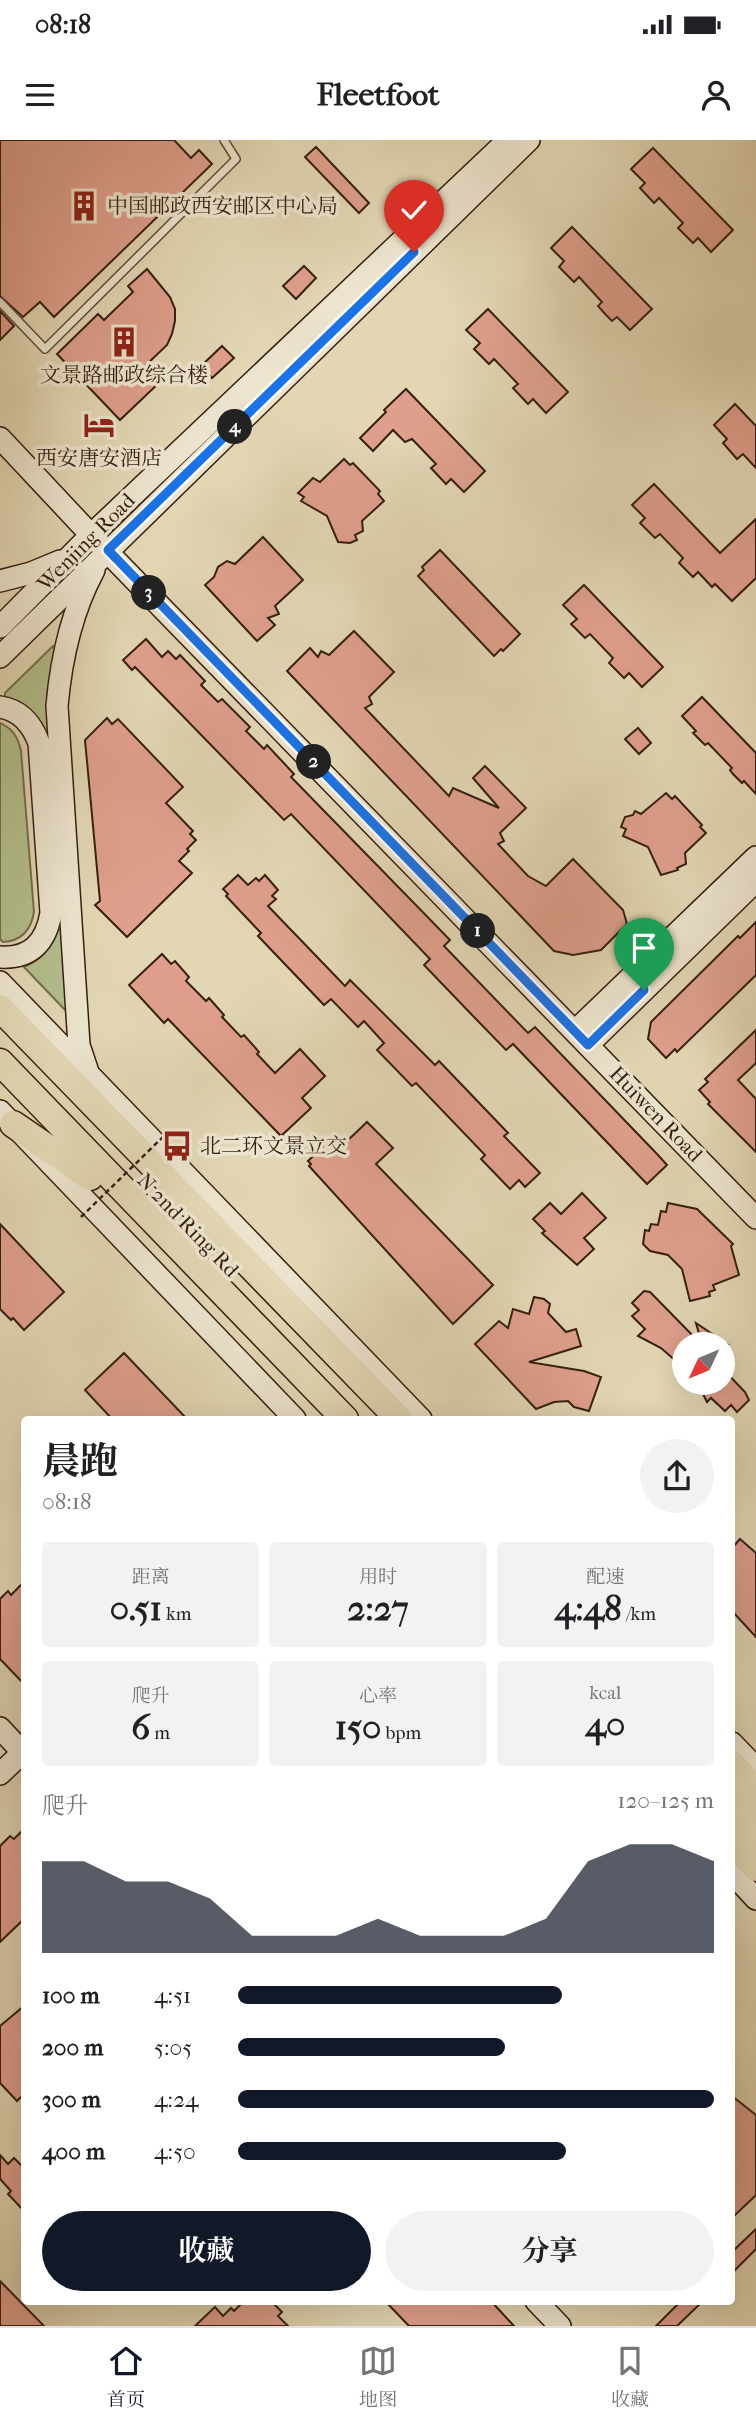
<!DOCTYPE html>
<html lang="zh">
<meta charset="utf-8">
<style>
:root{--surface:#fff;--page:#f2f2f2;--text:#202124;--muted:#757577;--line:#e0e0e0;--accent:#111827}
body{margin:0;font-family:"IM FELL French Canon","Noto Serif SC",serif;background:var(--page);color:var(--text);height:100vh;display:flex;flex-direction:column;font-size:26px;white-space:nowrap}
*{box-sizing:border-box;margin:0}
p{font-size:23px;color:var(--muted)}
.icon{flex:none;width:38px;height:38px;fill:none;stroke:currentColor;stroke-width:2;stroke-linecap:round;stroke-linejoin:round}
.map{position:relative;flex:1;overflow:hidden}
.panel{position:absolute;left:21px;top:1276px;width:714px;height:889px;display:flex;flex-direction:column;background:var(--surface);border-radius:7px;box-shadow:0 7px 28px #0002}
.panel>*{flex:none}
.needle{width:46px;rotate:226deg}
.tools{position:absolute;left:672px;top:1192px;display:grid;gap:14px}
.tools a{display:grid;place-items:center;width:63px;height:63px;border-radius:50%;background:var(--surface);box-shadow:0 7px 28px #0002;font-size:35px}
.pin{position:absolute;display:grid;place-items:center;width:60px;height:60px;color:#fff;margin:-72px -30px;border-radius:50% 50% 50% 0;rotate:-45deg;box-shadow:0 0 7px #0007}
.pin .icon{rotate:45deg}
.km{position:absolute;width:35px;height:35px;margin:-18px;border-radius:50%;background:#222;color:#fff;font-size:19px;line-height:35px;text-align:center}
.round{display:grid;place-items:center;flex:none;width:74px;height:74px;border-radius:37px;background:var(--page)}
.overview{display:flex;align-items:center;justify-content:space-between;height:119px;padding:0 21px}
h1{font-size:38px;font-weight:700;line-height:52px}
.figures{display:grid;grid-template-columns:repeat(3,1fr);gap:10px;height:119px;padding:7px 21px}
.figures div{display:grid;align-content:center;border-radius:7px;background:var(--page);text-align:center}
.figures b{font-size:35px;font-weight:700}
.figures small{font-size:19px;font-weight:400}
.figures p{font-size:19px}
.chart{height:196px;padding:14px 21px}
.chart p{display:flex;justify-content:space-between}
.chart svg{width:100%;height:126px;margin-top:7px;fill:var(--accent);opacity:.7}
.button{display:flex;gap:14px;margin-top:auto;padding:14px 21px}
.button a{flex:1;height:80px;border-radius:42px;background:var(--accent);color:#fff;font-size:28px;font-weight:700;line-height:80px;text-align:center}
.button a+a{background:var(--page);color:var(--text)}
ul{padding:0 21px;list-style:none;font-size:23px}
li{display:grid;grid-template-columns:112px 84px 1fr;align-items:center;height:52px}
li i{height:18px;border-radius:9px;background:var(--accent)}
.status{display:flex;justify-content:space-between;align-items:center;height:49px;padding:0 35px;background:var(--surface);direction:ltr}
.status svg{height:19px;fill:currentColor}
header{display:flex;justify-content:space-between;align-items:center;height:91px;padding:0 21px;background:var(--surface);font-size:32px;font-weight:700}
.tab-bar{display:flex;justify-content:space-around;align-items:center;height:98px;border-top:2px solid var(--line);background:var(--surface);font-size:19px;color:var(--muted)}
.tab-bar a{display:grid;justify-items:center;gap:4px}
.tab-bar .on{color:var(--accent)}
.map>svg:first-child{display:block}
</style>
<div class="status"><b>08:18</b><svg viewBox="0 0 49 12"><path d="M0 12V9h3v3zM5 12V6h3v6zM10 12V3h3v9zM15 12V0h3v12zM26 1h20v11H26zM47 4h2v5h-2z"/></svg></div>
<header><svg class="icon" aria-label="menu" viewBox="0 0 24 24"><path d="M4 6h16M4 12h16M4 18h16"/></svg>Fleetfoot<svg class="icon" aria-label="person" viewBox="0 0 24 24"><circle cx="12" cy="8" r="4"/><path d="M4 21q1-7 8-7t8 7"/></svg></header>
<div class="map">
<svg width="756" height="2186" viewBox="0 0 756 2186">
<rect width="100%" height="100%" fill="#e2d6b3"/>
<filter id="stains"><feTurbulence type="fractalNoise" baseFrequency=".00286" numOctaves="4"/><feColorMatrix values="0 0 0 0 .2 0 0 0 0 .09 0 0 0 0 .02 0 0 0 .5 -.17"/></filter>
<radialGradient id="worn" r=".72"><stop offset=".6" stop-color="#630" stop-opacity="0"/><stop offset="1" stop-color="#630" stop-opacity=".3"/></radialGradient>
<g fill="#b3be8c" stroke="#746e4e" stroke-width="2">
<path d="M53 506 56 508 49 613 25 566 5 557V553Z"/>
<path d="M0 583C13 589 18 597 21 611L34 772C31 790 22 801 3 802L0 799Z"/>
<path d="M61 778 67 872 24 827C45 818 57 800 61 778Z"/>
</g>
<g fill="#df9f8c" stroke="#361f10" stroke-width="2">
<path d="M0 0H174L191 18 199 10 212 24 54 177 40 162 23 177 0 156Z"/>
<path d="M316 7 369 63 359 73 305 17Z"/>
<path d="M653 8 733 90 711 112 698 98 693 103 678 88 683 83 659 58 654 63 640 48 645 43 631 29Z"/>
<path d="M572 87 652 169 630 190 617 177 612 181 606 175 598 166 602 162 579 137 574 142 559 127 564 121 551 108Z"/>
<path d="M304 126 316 138 296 159 283 146Z"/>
<path d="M147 129 170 157 175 169V181L172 194 167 205 146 225 161 241 120 280 57 214 98 174 104 180 133 152 128 146Z"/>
<path d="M488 169 568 252 546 273 533 259 528 264 513 248 518 244 494 219 489 224 474 209 480 203 466 190Z"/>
<path d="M0 171 14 186 0 200Z"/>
<path d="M222 206 234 218 212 238 201 226Z"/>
<path d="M406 249 485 331 464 352 451 339 446 344 431 328 436 324 412 299 405 302 393 290 373 311 360 298 386 272 384 270Z"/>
<path d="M735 264 756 286V328L743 314 737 319 723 303 727 299 714 285Z"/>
<path d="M344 319 350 325 353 323 380 351 378 354 384 361 362 381 363 391 355 395 357 400 350 403 338 402 327 376 301 361 304 357 298 353 313 338 320 342Z"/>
<path d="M654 344 720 413 756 379V438L732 461 715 444 712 447 698 432 693 437 679 423 683 418 660 394 655 398 640 383 645 378 632 365Z"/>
<path d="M263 397 303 440 275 466 279 474 268 478 275 485 257 501 205 445 214 437 218 427 227 421 235 424Z"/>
<path d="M440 410 520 494 503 511 501 509 494 516 418 436 424 430 422 427Z"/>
<path d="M584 445 663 527 642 547 629 533 624 538 609 523 613 518 590 494 585 498 571 484 577 479 563 465Z"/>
<path d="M354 491 394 532 369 557 372 564 365 568 449 656 453 648 499 668 473 638 485 626 526 668 500 693 504 701 498 704 528 736 546 746 573 719 623 770 627 784 601 810 573 815 554 811 287 531 310 508 318 517 321 511 329 515Z"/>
<path d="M146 499 162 517 168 511 176 519 180 515 205 541 201 545 218 562 222 559 250 587 246 591 264 609 267 605 294 634 291 637 450 800 444 806 528 893 535 887 658 1015 667 1025 647 1044 513 904 506 910 474 877 424 825 430 819 291 674 284 680 135 527 132 530 123 520Z"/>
<path d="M702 557 756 613V654L744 641 742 643 733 634 730 630 732 628 708 603 705 605 693 593 696 591 682 576Z"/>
<path d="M107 578 112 584 118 579 183 647 166 663 193 691 190 694 196 700 187 709 189 711 179 721 192 733 127 797 95 765 100 761 85 600Z"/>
<path d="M638 588 651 603 639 614 625 599Z"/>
<path d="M666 653 672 659 675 656 702 685 700 687 706 693 685 713 686 724 677 728 678 730 661 735 648 707 623 696 626 689 621 687 625 677 633 675 635 671 641 674Z"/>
<path d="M238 735 248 745 256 738 259 741 265 735 278 750 272 756 276 759 268 766 345 846 350 840 435 925 439 921 508 993 504 996 540 1033 525 1047 519 1040 510 1049 481 1019 485 1015 416 943 412 946 377 910 384 903 364 881 358 887 331 859 324 865 258 796 261 793 226 756 228 754 223 749Z"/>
<path d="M756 782V835L677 912 675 909 666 918 648 899 651 882 738 796 740 798Z"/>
<path d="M162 814 171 824 175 821 189 837 186 841 206 861 209 858 224 875 222 877 241 897 244 895 259 912 257 914 275 933 300 909 325 936 302 958 311 968 281 996 168 879 164 883 129 845Z"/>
<path d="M756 890V923L738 940 756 959V1012L708 964 710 962 699 950 708 942 705 939Z"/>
<path d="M367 982 393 1008 376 1024 493 1145 453 1184 309 1026 311 1024 308 1021 336 994 345 1003Z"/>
<path d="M582 1053 606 1078 584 1098 594 1109 577 1125 542 1093 545 1091 533 1079 550 1063 561 1074Z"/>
<path d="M668 1063 697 1069 733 1104 731 1106 739 1135 713 1145 715 1150 709 1152 710 1156 690 1161 682 1129 668 1115 650 1111 643 1104 645 1090 649 1091 651 1084 658 1085 661 1071 666 1072Z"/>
<path d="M0 1084 64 1152 24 1190 13 1178 11 1180 0 1169Z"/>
<path d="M644 1151 650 1152 701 1204H684V1228L661 1208 638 1196 645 1189 632 1176 639 1170 632 1163Z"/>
<path d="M534 1157 544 1159 550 1164 548 1173 566 1192 576 1189 581 1206 529 1222 584 1231 601 1237 589 1271 574 1267 568 1261 554 1262 536 1269 475 1204 499 1181 508 1188 513 1169 529 1174Z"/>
<path d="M696 1183 727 1204H702Z"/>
<path d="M124 1213 187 1279H112L85 1250Z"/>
<path d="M723 1229 745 1252 749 1260 737 1272 731 1265 725 1271 711 1258 707 1262 697 1242H723Z"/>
<path d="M740 1399 756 1413V1497L732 1471V1408Z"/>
<path d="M24 1442V1544L0 1519V1459L8 1451 11 1455Z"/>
<path d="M24 1689V1779L0 1802V1706L10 1696 14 1699Z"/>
<path d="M24 1866V1954L17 1961 0 1943V1886Z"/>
<path d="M732 1956 756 1975V2055L732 2078Z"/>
<path d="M0 2015 8 2024 14 2018 24 2028V2071L8 2054 11 2051 0 2039Z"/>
<path d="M756 2089V2109L732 2133V2112Z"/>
<path d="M0 2141 44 2186H0Z"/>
<path d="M244 2161H271L282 2172 278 2176 288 2186H195L215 2167 223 2176 231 2168 234 2171Z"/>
<path d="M385 2161H491L514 2186H409Z"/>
<path d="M681 2161H703L677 2186H656Z"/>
</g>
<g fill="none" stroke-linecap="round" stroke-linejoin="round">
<g stroke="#614d39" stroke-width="10">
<path id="lane" d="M0 162 45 209 236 19 224 0"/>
</g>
<g stroke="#361f10" stroke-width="24">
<g id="secondary">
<path d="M0 298 91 395 756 1078"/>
<path d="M0 441 31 433 60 421"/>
<path d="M0 487 91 395 507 1"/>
<path d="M0 517 529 0"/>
<path d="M0 567C20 570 32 584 39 603L51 773C46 802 31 819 0 817"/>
<path d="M0 842 421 1279"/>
<path d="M575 891 756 717"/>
<path d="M588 905 756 741"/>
<path d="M87 929 79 905 57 566C61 520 72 471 94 430"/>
<path d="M0 971 295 1279"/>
<path d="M0 1588 24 1614"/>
<path d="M732 1603 756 1628"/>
<path d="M0 1634 23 1612"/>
<path d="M732 1733 756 1759"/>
<path d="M536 2161 560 2186"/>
</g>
</g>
<g stroke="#361f10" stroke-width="29">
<g id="highway">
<path d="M0 868 399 1279"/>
<path d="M0 922 345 1279"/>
<path d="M13 984 90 1037"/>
<path d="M732 1624 756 1650"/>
<path d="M732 1648 756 1674"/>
<path d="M732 1680 756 1706"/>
<path d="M732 1702 756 1728"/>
</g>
</g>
<use href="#lane" stroke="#ece4ce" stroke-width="7"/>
<use href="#secondary" stroke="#ece4ce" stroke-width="21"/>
<use href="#highway" stroke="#e2d6b3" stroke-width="26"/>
<path stroke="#361f10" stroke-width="2.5" stroke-dasharray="5 3.5" stroke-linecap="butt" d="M81 1077 168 992"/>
</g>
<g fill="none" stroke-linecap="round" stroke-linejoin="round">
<g stroke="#fff" stroke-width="14">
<path id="route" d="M414 112 108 410 588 905 644 850"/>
</g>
<use href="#route" stroke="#1a73e8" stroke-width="9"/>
</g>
<defs>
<g id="building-bare" transform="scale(2.415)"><path d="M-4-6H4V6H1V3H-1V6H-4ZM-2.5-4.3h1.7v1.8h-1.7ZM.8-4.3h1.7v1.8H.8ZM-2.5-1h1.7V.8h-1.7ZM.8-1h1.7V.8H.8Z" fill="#8f2418" stroke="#ece4ce" stroke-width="2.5" paint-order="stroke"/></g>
<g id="hotel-bare" transform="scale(2.415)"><path d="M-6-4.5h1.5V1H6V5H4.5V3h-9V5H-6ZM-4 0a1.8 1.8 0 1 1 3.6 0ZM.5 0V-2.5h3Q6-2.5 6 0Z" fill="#8f2418" stroke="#ece4ce" stroke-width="2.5" paint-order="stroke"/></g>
<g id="bus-bare" transform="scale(2.415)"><path d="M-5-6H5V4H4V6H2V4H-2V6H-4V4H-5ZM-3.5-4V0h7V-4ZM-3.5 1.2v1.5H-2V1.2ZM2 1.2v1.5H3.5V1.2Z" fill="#8f2418" stroke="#ece4ce" stroke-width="2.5" paint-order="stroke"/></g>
</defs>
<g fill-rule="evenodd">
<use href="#building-bare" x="84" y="66"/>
<use href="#building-bare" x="124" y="202"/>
<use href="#hotel-bare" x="99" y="285"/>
<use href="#bus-bare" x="177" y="1006"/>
</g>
<g text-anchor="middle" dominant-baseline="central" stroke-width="7" stroke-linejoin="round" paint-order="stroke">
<g font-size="21" fill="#361f10" stroke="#ece4ce" text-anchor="start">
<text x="107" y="66">中国邮政西安邮区中心局</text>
<text x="124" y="235" text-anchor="middle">文景路邮政综合楼</text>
<text x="99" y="318" text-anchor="middle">西安唐安酒店</text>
<text x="200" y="1006">北二环文景立交</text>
</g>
<g font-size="21" fill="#361f10" stroke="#ece4ce">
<text transform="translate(86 402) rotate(-45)">Wenjing Road</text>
<text transform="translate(656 974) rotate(46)">Huiwen Road</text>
<text transform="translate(188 1085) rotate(46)">N 2nd Ring Rd</text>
</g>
</g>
<rect width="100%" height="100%" filter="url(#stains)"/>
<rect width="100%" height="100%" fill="url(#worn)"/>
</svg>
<div class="tools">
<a><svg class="needle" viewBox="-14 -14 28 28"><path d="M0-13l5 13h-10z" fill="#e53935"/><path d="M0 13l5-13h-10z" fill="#757577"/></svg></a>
</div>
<div class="pin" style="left:644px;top:850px;background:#1e9e55"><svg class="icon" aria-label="arrive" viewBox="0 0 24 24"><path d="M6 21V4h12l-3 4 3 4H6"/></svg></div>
<div class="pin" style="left:414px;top:112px;background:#d93025"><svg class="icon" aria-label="check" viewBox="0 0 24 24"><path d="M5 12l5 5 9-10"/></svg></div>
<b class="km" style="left:478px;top:791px">1</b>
<b class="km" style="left:314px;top:622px">2</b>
<b class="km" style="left:149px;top:453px">3</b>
<b class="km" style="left:235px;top:287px">4</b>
<section class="panel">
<div class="overview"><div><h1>晨跑</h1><p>08:18</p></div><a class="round"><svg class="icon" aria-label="share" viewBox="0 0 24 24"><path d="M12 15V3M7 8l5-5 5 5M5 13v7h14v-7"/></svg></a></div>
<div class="figures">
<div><p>距离</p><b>0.51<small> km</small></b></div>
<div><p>用时</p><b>2:27</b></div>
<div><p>配速</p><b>4:48<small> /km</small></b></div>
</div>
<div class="figures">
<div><p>爬升</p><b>6<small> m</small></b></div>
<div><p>心率</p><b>150<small> bpm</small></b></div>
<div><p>kcal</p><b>40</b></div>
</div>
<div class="chart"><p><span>爬升</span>120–125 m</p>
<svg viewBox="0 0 160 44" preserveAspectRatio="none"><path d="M0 44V12L10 12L20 19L30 19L40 25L50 38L60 38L70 38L80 32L90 38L100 38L110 38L120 32L130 12L140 6L150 6L160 12V44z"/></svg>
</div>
<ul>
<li><b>100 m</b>4:51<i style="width:68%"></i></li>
<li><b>200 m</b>5:05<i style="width:56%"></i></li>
<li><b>300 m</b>4:24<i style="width:100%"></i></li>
<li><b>400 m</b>4:50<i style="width:69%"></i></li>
</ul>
<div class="button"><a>收藏</a><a>分享</a></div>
</section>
</div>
<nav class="tab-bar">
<a class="on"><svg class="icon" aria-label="home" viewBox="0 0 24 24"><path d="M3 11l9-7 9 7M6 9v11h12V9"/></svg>首页</a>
<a><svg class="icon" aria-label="map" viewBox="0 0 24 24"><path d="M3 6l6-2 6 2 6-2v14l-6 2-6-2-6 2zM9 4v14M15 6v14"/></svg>地图</a>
<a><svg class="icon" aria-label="saved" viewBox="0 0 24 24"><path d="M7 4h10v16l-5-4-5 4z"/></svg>收藏</a>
</nav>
